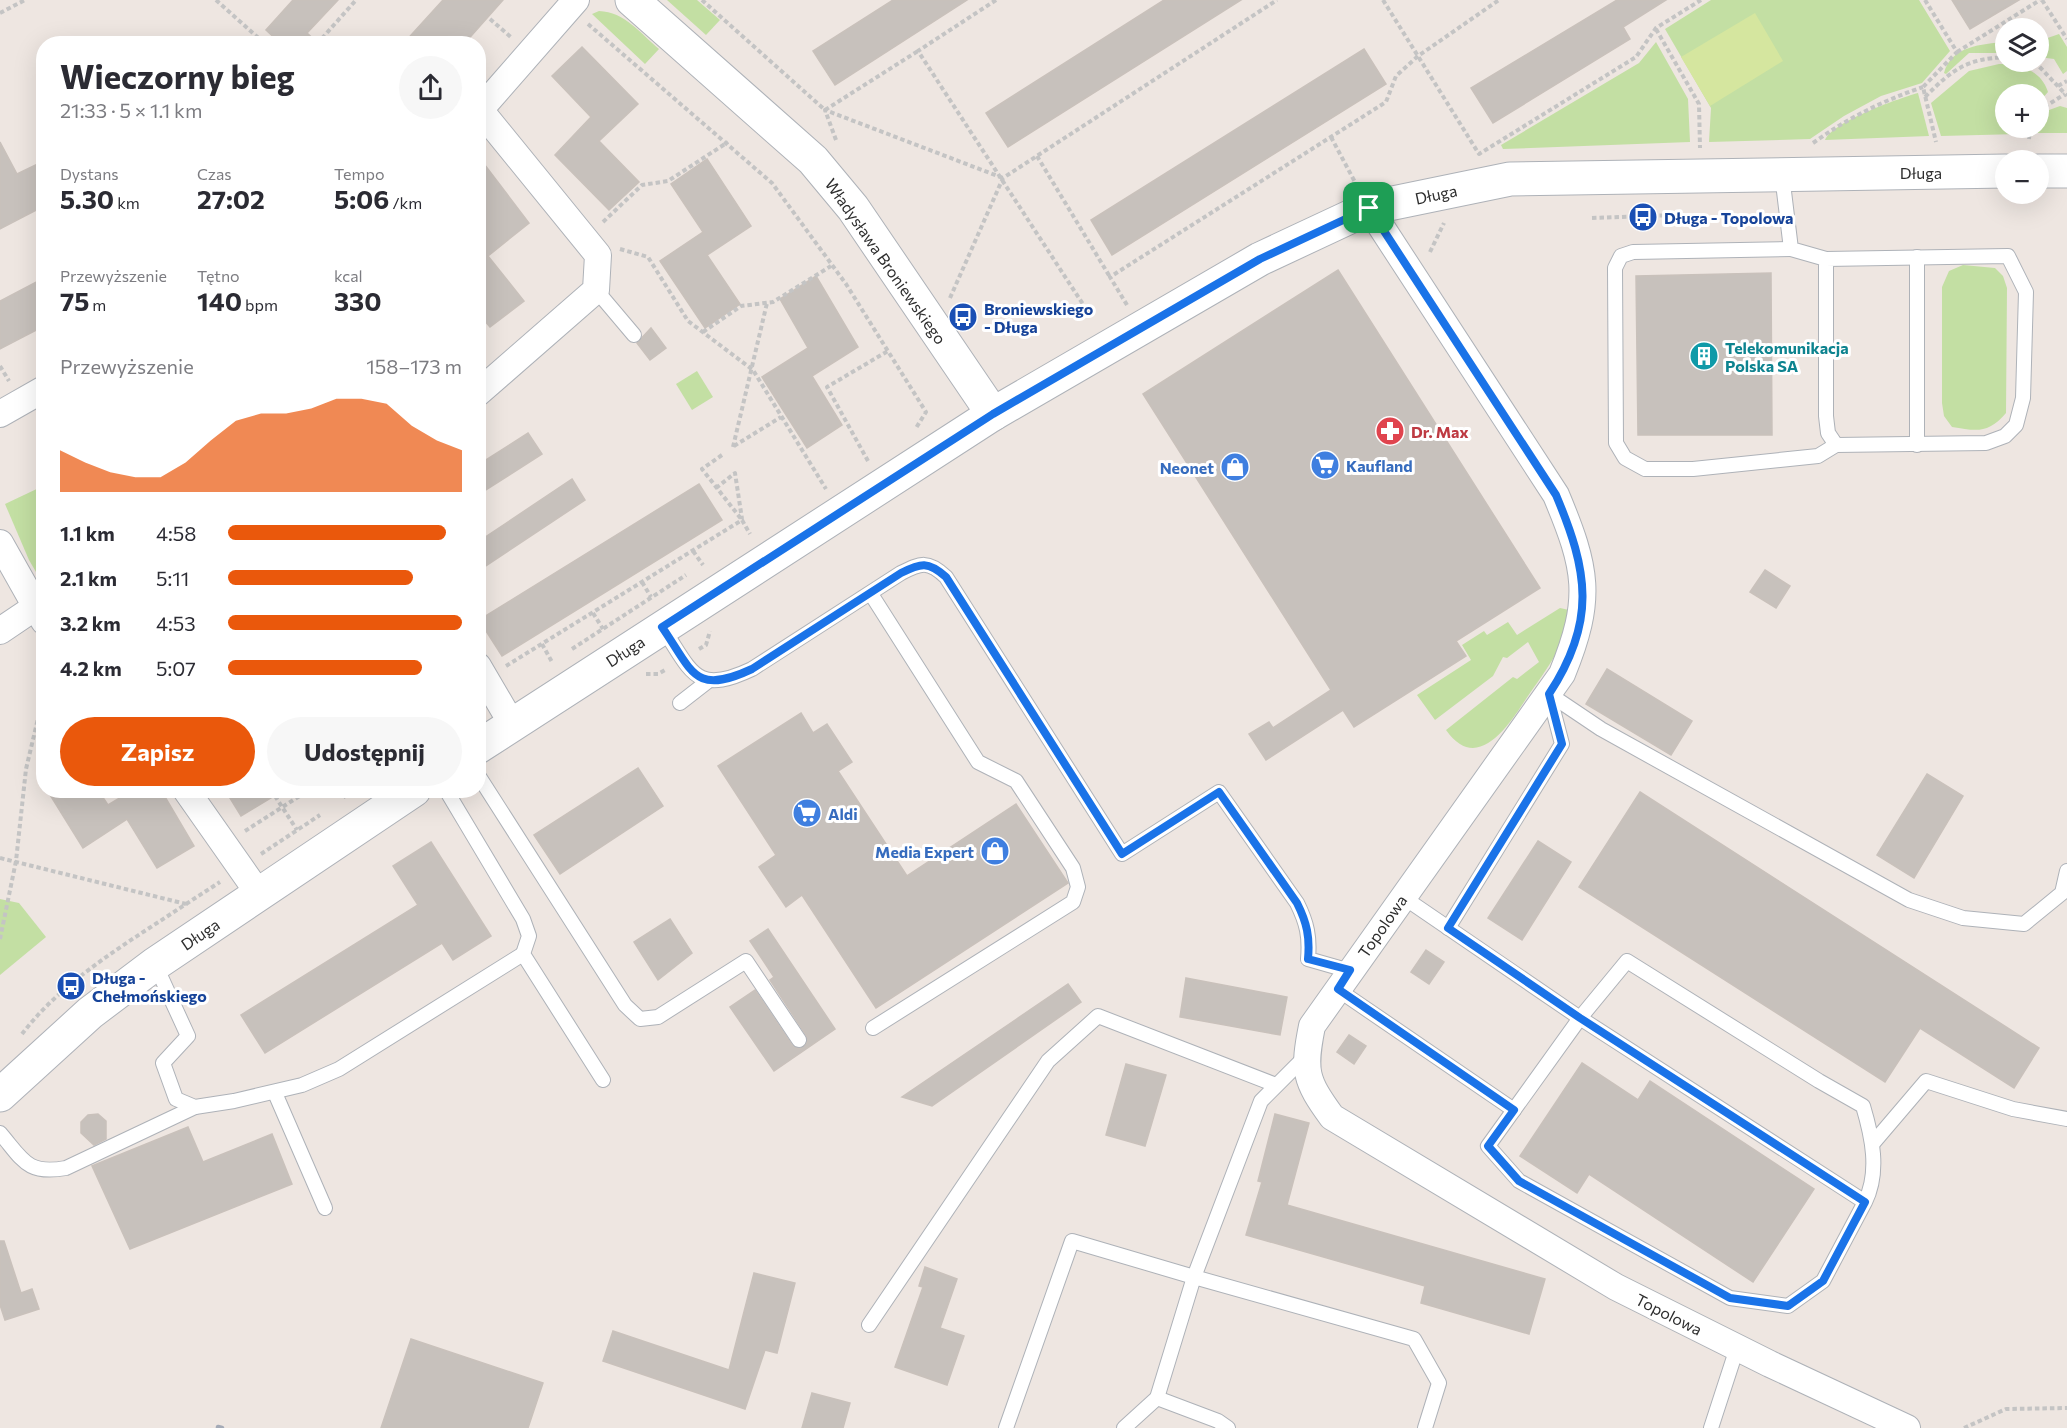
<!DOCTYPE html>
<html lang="pl">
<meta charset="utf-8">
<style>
:root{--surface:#fff;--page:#f7f7f7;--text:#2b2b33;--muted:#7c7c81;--accent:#ea580c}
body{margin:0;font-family:Commissioner,sans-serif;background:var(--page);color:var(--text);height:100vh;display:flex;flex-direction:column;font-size:22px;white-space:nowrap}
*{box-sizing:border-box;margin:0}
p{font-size:20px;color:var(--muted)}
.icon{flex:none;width:33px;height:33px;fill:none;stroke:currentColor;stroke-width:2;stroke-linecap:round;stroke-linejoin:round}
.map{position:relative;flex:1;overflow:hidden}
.sheet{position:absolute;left:36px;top:36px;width:450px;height:762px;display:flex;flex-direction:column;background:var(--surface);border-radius:24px;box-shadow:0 6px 24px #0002}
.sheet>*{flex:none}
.tools{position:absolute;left:1995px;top:18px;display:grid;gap:12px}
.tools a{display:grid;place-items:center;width:54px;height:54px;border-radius:50%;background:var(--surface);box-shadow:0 6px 24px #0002;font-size:30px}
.pin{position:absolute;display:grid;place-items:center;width:51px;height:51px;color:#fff;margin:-26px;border-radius:12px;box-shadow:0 3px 9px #0006}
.round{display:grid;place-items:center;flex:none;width:63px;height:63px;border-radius:32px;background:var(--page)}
.headline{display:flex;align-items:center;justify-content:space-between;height:102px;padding:0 24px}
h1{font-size:33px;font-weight:700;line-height:45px}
.figures{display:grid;grid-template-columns:repeat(3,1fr);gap:9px;height:102px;padding:6px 24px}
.figures div{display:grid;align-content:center}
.figures b{font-size:26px;font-weight:700}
.figures small{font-size:16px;font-weight:400}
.figures p{font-size:16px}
.chart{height:168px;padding:12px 24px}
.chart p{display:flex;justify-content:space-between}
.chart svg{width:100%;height:108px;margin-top:6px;fill:var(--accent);opacity:.7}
.primary-button{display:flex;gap:12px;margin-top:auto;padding:12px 24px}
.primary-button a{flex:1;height:69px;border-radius:36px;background:var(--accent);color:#fff;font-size:24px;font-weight:700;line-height:69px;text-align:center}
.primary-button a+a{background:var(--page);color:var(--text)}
ul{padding:0 24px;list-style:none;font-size:20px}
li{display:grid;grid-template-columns:96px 72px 1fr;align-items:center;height:45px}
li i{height:15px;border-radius:8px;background:var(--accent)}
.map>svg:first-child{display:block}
</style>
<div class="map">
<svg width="2067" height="1428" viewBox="0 0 2067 1428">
<rect width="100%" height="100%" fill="#eee6e1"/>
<g fill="#c3dfa3">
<path d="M667 0H697L720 20 706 35Z"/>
<path d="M1711 0H1919L1950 51 1922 83 1881 96 1844 116 1810 139 1709 142 1711 108 1665 29Z"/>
<path d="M599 11C625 12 640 33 659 49L645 64 592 14Z"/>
<path d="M2059 34 2067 47V71L2063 74 2054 59 2039 57V41Z"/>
<path d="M1656 42 1688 99 1690 142 1503 149 1501 145 1639 63Z"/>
<path d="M2005 42V53H1969L1946 74 1944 73C1951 46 1982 44 2005 42Z"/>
<path d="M1999 64C2020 64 2041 70 2048 92L2039 102 2038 94H2006V128H2020L2019 134 1941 136 1931 103 1969 71Z"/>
<path d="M1918 93 1929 136 1825 140C1832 122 1897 99 1918 93Z"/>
<path d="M2060 106 2067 108V133H2034L2033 128H2038L2041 113Z"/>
<path d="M1963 265 1995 268 2003 276 2007 288 2006 413C1988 434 1977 431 1952 427L1944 416 1942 403V287L1949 271Z"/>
<path d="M697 371 713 397 692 410 676 384Z"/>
<path d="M43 486V584L29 560 5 504Z"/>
<path d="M1560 608 1569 610C1566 622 1564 635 1560 646 1552 662 1540 679 1530 693 1512 720 1479 777 1446 730L1513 677 1517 679 1539 662 1528 642 1507 658 1503 657 1493 676 1435 720 1417 695 1471 660 1462 645 1484 631 1487 635 1508 622 1517 635Z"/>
<path d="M0 899 19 903 46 937 0 975Z"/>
</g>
<path fill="#d5e69f" d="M1755 13 1783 61 1710 106 1681 57Z"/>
<g fill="#c7c1bc" stroke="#c9c1bb" stroke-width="1.5">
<path d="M293 0H338L307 33 319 44H281L266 30Z"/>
<path d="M443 0H503L464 44H403Z"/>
<path d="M893 0H967L835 85 813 51Z"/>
<path d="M1164 0H1241L1008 147 986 113Z"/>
<path d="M1617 0H1666L1623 27 1630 39 1493 123 1471 88Z"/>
<path d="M1952 0H2019L1970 29Z"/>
<path d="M582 47 638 104 599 141 639 182 609 210 555 155 591 117 552 76Z"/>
<path d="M1364 49 1386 84 1112 255 1091 220Z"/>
<path d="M0 142 17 174 44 161V206L0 229Z"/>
<path d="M478 156 529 223 488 256 524 301 490 327 478 313Z"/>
<path d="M707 159 751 226 707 255 740 304 705 328 660 261 703 232 671 184Z"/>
<path d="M1338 270 1540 588 1456 641 1466 656 1354 727 1343 710 1266 760 1249 734 1269 722 1273 728 1331 690 1143 394Z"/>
<path d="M1771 273 1772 435H1638L1636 276Z"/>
<path d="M816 276 858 347 812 376 842 425 807 448 762 377 808 348 780 299Z"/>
<path d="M44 278V326L0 349V301Z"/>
<path d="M651 328 666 348 650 360 637 343Z"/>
<path d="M528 433 542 454 478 495V465Z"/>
<path d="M572 479 585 500 478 571V542Z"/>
<path d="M699 484 722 520 502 656 479 620Z"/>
<path d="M1765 570 1790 586 1776 608 1750 592Z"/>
<path d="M1607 669 1692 721 1671 755 1586 704Z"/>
<path d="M801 713 813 733 827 724 852 762 838 771 907 876 1016 804 1068 883 876 1008 802 895 786 907 759 867 776 855 718 766Z"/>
<path d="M638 768 663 806 560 874 534 835Z"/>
<path d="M1927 774 1963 796 1914 878 1877 855Z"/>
<path d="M47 790H98L108 805 133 790H161L194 846 157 868 127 819 83 848Z"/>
<path d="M225 790H284L241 816Z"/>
<path d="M1640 792 2039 1048 2014 1088 1920 1028 1885 1082 1579 887Z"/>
<path d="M1538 841 1571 862 1522 940 1488 918Z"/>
<path d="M431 842 491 936 453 960 442 943 265 1053 241 1015 418 905 393 866Z"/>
<path d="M670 919 692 953 658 980 634 942Z"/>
<path d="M768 929 835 1029 774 1071 730 1007 755 990 792 1045 800 1049 807 1043 806 1035 770 980 774 977 750 941Z"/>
<path d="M1426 950 1444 962 1429 984 1411 972Z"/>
<path d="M1186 978 1287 997 1280 1035 1180 1017Z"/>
<path d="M1068 984 1081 1002 932 1106 902 1097Z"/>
<path d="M1349 1035 1366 1046 1354 1064 1337 1052Z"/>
<path d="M1582 1063 1638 1100 1650 1081 1814 1189 1753 1282 1589 1174 1577 1193 1520 1156Z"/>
<path d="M1126 1064 1166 1075 1145 1146 1106 1135Z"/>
<path d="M98 1114 106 1121V1139L94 1145 81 1133V1122L88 1115Z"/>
<path d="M1275 1114 1309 1123 1287 1205 1545 1279 1529 1334 1421 1303 1425 1286 1246 1235 1262 1182 1258 1181Z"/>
<path d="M188 1127 203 1162 272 1134 292 1184 130 1249 92 1166Z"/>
<path d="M0 1241H4L21 1293 32 1289 39 1309 5 1320 0 1305Z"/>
<path d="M925 1267 957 1279 940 1328 964 1336 947 1385 895 1367 923 1287 919 1286Z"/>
<path d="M754 1273 795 1283 777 1353 765 1350 745 1409 603 1361 613 1331 729 1370Z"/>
<path d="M411 1339 543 1383 528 1428H381Z"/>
<path d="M812 1393 850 1403 843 1428H802Z"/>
</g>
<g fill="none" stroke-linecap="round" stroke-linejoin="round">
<g stroke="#aeb2b8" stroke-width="16">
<g id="lane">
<path d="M1782 175 1791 249 1826 259 2008 256 2026 292 2023 398 2016 425 2005 436 1986 443 1836 445 1828 433 1826 416V259"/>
<path d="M1791 249 1633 252 1621 256 1615 268 1616 443 1625 458 1645 469H1693L1818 456 1836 445"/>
<path d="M596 290 634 335"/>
<path d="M1917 445V257"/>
<path d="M871 594 978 762 1016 781 1073 868 1078 887 1073 902 873 1028"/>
<path d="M662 627C692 672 695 696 752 669L901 573C921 563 928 560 946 577L1122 854 1219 792 1297 903C1307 923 1310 937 1308 959L1350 971"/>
<path d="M1549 694 1601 729 1909 900 1963 918 2024 924 2062 893 2067 871"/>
<path d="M680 703 707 682"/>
<path d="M478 775 625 1005 640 1019 658 1017 746 961 799 1040"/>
<path d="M446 790 523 919 529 936 523 954 603 1080"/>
<path d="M1403 897 1580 1018 1488 1146 1519 1181 1730 1298 1788 1306 1823 1281 1865 1202C1880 1172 1872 1136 1863 1106L1819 1081 1627 961 1580 1018 1865 1202"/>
<path d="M1448 928 1562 744 1549 694"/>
<path d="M155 964 188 1036 163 1063 176 1099 195 1107 234 1101 302 1085 339 1069 523 954"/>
<path d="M1337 989 1514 1110"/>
<path d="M275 1093 325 1208"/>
<path d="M0 1133C23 1160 27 1175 66 1168L195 1107"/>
<path d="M1874 1142 1926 1081 2013 1109 2067 1119"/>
<path d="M869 1325 1048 1061 1098 1016 1276 1085"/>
<path d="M1157 1398 1218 1421 1228 1428"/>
<path d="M1006 1428 1072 1241 1194 1277 1261 1101 1306 1056"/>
<path d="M1124 1428 1157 1398 1194 1277 1414 1339 1439 1383 1425 1428"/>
<path d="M1711 1428 1737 1348"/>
</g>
</g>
<g stroke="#aeb2b8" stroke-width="28">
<g id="street">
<path d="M478 112 576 0"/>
<path d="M1369 208 1556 495C1587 569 1593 598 1562 674L1312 1026C1303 1071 1305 1080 1332 1117L1616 1287 1770 1364 1907 1428"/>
<path d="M478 393 596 290 598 255 480 110"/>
<path d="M0 414 44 389"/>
<path d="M0 543 44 621"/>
<path d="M0 631 34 608"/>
<path d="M478 666 512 724"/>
<path d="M186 790 259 894"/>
</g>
</g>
<g stroke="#aeb2b8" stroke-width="35">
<g id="secondary">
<path d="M632 0 813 160 853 208 993 414"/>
<path d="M2038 171H2067"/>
<path d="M478 747 993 414 1260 259 1369 208 1510 179 2006 171"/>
<path d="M0 1095 90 1013 155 964 414 790"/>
</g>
</g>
<g stroke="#c4c4c4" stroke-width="4" stroke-dasharray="4.5 3" stroke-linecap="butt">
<path d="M216 0 265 44"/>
<path d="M702 0 825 110 918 51"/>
<path d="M996 0 918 51 1090 315"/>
<path d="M1383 0 1479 154 1636 57 1656 28 1701 0"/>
<path d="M1925 0 1957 52 1923 87 1936 142"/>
<path d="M2042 0 2067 39"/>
<path d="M0 13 25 0"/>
<path d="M490 19 512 38"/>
<path d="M588 24 772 183 846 284 926 412 916 428"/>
<path d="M1656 29 1699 104 1700 148"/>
<path d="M317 44 356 0"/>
<path d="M1957 52 2040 0"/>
<path d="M2026 62 2037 64 2067 96"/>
<path d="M2058 86 2067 81"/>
<path d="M1925 97C1953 69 1966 59 2006 57"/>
<path d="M2038 111 2065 94"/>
<path d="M1331 137 1356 184"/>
<path d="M2029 139 2030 128"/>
<path d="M836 140 825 110 1003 178"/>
<path d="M1813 143C1848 118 1882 101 1923 87"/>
<path d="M1037 156 1110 277"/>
<path d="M1592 218 1675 215"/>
<path d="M603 222 642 185 668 181 728 142"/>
<path d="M620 249 648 257 688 321 753 370 826 489"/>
<path d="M1430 252 1444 223"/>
<path d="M950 298 1003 178 1277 0"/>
<path d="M1127 305 1110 277 1386 102 1396 76 1418 56 1499 0"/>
<path d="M703 332 741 306 773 302 831 266"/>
<path d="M478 348 484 356"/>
<path d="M0 366 9 381"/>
<path d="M734 446 781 417"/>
<path d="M733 447 767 303"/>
<path d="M722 455 702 469 742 520"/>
<path d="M868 461 827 387 888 351"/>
<path d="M716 488 735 473 742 519"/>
<path d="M693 551 703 565"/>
<path d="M642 582 651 597"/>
<path d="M593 613 603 629"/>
<path d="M542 644 552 662"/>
<path d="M572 649 686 575"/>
<path d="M699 649 706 645 710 631"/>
<path d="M506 666 742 520 750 534"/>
<path d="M646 674H658L667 669"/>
<path d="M342 790 346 798"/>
<path d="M275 796 297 830"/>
<path d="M245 831 309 790"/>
<path d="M261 854 320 815"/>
<path d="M0 858 186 904C129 942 64 979 22 1034"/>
<path d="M186 904 220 882"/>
<path d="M0 939 16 861 26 769 41 706 40 643"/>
<path d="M1964 1428 2006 1409 2067 1408"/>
</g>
<use href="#lane" stroke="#fff" stroke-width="14"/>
<use href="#street" stroke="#fff" stroke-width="26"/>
<use href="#secondary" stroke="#fff" stroke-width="33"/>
<path stroke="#a4aab6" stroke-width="4.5" d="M218 1427 222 1428"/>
</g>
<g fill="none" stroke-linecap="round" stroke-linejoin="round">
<g stroke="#fff" stroke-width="12">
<path id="route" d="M1369 208 1556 495C1588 571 1597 621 1549 694L1562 744 1448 928 1580 1018 1865 1202 1823 1281 1788 1306 1730 1298 1519 1181 1488 1146 1514 1110 1338 989 1350 970 1308 959C1310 937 1307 923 1297 903L1219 792 1122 854 946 577C928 561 921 563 901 573L752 669C694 696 693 672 662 627L993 414 1260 259Z"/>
</g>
<use href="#route" stroke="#1a73e8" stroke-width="8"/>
</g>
<defs>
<g id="bus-disc" transform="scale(1.5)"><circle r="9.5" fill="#1a4fb4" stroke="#fff"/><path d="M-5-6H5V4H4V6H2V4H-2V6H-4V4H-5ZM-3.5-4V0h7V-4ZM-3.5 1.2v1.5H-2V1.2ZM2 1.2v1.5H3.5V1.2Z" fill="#fff"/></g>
<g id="building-disc" transform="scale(1.5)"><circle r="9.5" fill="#0f9aa8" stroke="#fff"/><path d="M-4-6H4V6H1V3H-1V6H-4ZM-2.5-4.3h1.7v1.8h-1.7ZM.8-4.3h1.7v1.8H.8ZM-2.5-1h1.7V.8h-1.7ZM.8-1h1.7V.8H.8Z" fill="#fff"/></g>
<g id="pharmacy-disc" transform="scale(1.5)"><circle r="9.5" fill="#e0444e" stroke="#fff"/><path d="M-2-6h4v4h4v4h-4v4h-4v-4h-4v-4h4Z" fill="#fff"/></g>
<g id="supermarket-disc" transform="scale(1.5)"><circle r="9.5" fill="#3f7fe0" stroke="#fff"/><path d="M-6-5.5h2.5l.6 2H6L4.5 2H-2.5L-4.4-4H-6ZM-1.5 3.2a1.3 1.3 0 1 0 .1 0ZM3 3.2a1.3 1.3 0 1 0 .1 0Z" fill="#fff"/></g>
<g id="shop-disc" transform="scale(1.5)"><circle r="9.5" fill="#3f7fe0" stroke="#fff"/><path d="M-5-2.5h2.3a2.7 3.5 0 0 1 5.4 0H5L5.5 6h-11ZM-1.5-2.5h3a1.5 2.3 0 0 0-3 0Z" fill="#fff"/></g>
</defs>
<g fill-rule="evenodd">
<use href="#bus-disc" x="1643" y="217"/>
<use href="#bus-disc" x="963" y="317"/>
<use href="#building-disc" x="1704" y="356"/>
<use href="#pharmacy-disc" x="1390" y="431"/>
<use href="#supermarket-disc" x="1325" y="465"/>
<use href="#shop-disc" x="1235" y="467"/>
<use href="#supermarket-disc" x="807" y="813"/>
<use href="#shop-disc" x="995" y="851"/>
<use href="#bus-disc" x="71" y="986"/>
</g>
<g text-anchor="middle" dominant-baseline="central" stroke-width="6" stroke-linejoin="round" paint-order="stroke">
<g font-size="16" fill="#2e2e2e" stroke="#fff">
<text x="1921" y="172">Długa</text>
<text transform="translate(1436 194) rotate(-12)">Długa</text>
<text transform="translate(886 261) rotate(55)">Władysława Broniewskiego</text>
<text transform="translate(625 651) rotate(-33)">Długa</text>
<text transform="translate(1382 926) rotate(-55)">Topolowa</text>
<text transform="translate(200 934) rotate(-34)">Długa</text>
<text transform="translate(1669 1314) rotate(27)">Topolowa</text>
</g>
<g font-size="16" font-weight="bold" fill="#164399" stroke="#fff" text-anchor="start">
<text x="1664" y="217">Długa - Topolowa</text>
<text x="984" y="308">Broniewskiego<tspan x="984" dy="18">- Długa</tspan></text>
<text x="92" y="977">Długa -<tspan x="92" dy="18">Chełmońskiego</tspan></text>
</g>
<g font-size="16" font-weight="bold" fill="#0d838f" stroke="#fff" text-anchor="start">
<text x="1725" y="347">Telekomunikacja<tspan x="1725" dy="18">Polska SA</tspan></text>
</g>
<g font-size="16" font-weight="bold" fill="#be3a42" stroke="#fff" text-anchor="start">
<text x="1411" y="431">Dr. Max</text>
</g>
<g font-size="16" font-weight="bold" fill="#366cbe" stroke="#fff" text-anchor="start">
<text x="1346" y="465">Kaufland</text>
<text x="1214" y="467" text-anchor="end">Neonet</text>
<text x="828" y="813">Aldi</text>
<text x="974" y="851" text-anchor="end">Media Expert</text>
</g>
</g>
</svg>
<div class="tools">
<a><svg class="icon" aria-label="layers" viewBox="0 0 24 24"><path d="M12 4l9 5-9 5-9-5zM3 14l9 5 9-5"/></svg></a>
<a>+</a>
<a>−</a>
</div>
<div class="pin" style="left:1369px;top:208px;background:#1e9e55"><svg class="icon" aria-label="arrive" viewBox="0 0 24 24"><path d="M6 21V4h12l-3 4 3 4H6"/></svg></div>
<section class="sheet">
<div class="headline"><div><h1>Wieczorny bieg</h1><p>21:33 · 5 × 1.1 km</p></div><a class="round"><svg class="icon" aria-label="share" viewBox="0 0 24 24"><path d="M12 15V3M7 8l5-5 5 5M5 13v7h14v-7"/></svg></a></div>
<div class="figures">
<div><p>Dystans</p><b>5.30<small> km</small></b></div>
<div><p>Czas</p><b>27:02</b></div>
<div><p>Tempo</p><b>5:06<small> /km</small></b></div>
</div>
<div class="figures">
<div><p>Przewyższenie</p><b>75<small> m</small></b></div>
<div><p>Tętno</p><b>140<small> bpm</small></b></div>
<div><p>kcal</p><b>330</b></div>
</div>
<div class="chart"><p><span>Przewyższenie</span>158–173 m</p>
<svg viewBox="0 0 160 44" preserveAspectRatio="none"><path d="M0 44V27L10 32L20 36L30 38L40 38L50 32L60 23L70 15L80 12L90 12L100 10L110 6L120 6L130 8L140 17L150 23L160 27V44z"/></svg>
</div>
<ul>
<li><b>1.1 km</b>4:58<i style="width:93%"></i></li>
<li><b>2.1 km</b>5:11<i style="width:79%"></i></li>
<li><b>3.2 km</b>4:53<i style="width:100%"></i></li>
<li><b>4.2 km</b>5:07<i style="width:83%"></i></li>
</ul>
<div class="primary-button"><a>Zapisz</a><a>Udostępnij</a></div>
</section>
</div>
